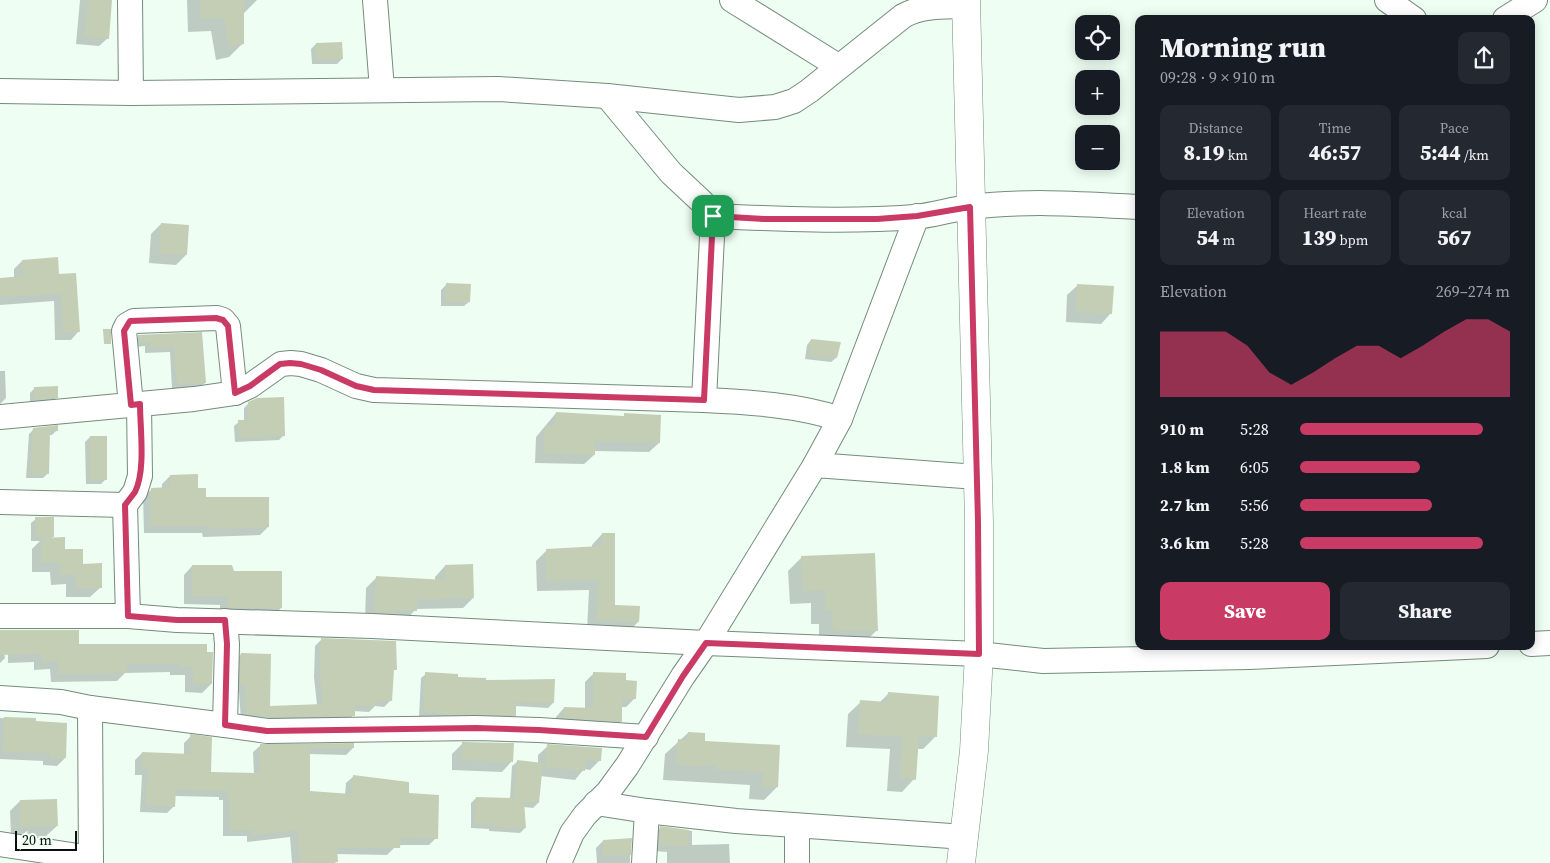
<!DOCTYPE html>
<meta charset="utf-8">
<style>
:root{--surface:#171b24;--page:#242831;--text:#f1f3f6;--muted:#9ea1a6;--accent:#c93b64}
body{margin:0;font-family:"Source Serif 4",serif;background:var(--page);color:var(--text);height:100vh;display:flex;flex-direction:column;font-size:19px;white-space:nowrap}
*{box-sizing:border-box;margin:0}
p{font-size:16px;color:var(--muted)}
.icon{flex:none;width:28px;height:28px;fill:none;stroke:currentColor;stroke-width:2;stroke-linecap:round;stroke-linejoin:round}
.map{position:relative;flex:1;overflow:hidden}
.panel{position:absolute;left:1135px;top:15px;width:400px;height:635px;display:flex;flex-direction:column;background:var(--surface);border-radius:10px;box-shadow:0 2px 12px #0003}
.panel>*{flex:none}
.tools{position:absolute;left:1075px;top:15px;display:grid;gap:10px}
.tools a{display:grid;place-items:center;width:45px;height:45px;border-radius:10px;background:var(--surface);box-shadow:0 2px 12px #0003;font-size:25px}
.scale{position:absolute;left:15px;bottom:12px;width:62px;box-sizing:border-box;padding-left:5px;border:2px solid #09110c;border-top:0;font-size:14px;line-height:18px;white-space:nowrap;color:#09110c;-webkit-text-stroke:4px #eefef3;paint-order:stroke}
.pin{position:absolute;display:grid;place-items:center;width:42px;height:42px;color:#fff;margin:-21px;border-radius:10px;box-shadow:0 2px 8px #0006}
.round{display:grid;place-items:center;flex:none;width:52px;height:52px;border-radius:10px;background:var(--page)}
.summary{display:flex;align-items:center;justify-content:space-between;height:85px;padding:0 25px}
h1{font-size:28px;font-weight:800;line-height:38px}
.figures{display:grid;grid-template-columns:repeat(3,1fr);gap:8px;height:85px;padding:5px 25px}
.figures div{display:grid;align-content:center;border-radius:10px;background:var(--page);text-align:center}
.figures b{font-size:21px;font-weight:800}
.figures small{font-size:14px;font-weight:400}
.figures p{font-size:14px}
.chart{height:140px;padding:10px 25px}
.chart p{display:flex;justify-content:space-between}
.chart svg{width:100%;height:90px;margin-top:5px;fill:var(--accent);opacity:.7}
.primary-button{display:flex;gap:10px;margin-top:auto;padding:10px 25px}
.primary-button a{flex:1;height:58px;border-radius:10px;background:var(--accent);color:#fff;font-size:20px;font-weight:800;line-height:58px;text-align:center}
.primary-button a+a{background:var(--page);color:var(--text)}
ul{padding:0 25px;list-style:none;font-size:16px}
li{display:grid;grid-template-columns:80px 60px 1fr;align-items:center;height:38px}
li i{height:12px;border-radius:6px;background:var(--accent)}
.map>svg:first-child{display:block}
</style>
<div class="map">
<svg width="1550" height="863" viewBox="0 0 1550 863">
<rect width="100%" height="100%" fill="#eefef3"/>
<g fill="#0003">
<path d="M80 0H111L108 38 99 46 76 44Z"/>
<path d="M187 0H257L243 14V43L229 57 216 60 211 31 188 32Z"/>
<path d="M316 44 342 59 337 64H312L311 49Z"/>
<path d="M161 224 186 255 176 265 149 263 151 234Z"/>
<path d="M22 261 58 276 79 331 71 340H55L54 301 0 305V279L14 278V269Z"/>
<path d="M446 285 469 302 464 306H441V290Z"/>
<path d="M1078 285 1111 313 1101 324 1066 322 1067 295Z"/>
<path d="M201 334 205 383 200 387 172 389 170 352 145 353V346L134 347V341L139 336Z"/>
<path d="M811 340 836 358 831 362 805 359 807 345Z"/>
<path d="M0 371H5L6 398 0 404Z"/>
<path d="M35 388 57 397 52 402 30 404V393Z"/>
<path d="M249 403 284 435 279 440 235 442 234 426 239 422 244 421V408Z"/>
<path d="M556 413 623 417 625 415 659 443 649 452 594 451V455L584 464 535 463 536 437Z"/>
<path d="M34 429 57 430 52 435H48V473L43 478H26L29 434Z"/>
<path d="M90 437 106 479 101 484H86L85 442Z"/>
<path d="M170 476 197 489 204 498 268 527 260 535 203 537 202 533H144L143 497 152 489H162V484Z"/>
<path d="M36 519 53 536 51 539 82 565 101 587 90 597H66V584L51 585 50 572H32V549L40 541H31V523Z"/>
<path d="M602 534 614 606 638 622 628 632 587 630 589 590 537 591 536 561 546 551 592 548V545Z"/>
<path d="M802 557 877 630 863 644 819 645V624H811V603L790 604 788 571Z"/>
<path d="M192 566 233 572 281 608 272 617 220 616V605L184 604V575Z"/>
<path d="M445 566 473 598 463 608 416 609 405 621 365 622 366 588 376 578 435 580V577Z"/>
<path d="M0 632 5 658 0 663Z"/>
<path d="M322 639 395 669 392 672 391 700 384 707 375 706 369 712 353 711V715L347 722 241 721 239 692 234 691V661L241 654 268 707 317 705 314 677 315 646Z"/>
<path d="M8 640 206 653 211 684 202 693 185 692V675H170V672L125 673 117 681 51 682 50 669 34 670V662L8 663Z"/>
<path d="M594 673 624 682 635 698 626 707H621V721L613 730 555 726 556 717 564 708 585 709V682Z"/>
<path d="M426 674 485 681 553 703 548 708 515 706 514 715 509 720 419 716 421 678Z"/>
<path d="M888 694 936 736 923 749H917L914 779 902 792 887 791 890 749 846 747 848 714 861 702 879 703Z"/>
<path d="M0 718 35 720 65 758 57 766 43 765V761L0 759Z"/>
<path d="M688 733 704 742 779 746 777 787 764 800 749 799 750 785 663 780 665 754Z"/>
<path d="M191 736 210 774H254L253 752 261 745 353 748 346 755 309 754V792L345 795 346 783 354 776 408 794 436 838 429 845H394V848L387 855 336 854V861L335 863H292L290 837 247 842V836H223V800H219V797L175 796 174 806 167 813 140 812 142 775H135V760L142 753 184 755V743Z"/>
<path d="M463 743 512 761 502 772 452 770V754Z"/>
<path d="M548 746 600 760 590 770 584 769 575 780 540 776 538 803 533 808 524 807 525 828 520 833 489 831V829L471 828V803L476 798 510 799 512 766 517 762 538 764V755Z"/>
<path d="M20 801 57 826 46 836 11 837 10 811Z"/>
<path d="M660 828 692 831V845L729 844 730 863H667V852L653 851 654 834Z"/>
<path d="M630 840V863H597L596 848 603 841Z"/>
</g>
<g fill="#c4ceb5">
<path d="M88 0H112L109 39 84 36Z"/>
<path d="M200 0H244V44L229 47 224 18 201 19Z"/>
<path d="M342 42 343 59 316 60V43Z"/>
<path d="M161 223 189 225 187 255 159 253Z"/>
<path d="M58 257 59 274 76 273 80 332H63L61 294 0 297V278L23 276 22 260Z"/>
<path d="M446 283 471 284 470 302 445 301Z"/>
<path d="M1077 284 1114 286 1112 314 1076 312Z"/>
<path d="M103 329H111V344H104Z"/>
<path d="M202 332 206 383 177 384 174 347 150 348 149 342H139L138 335Z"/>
<path d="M811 339 841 342 837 358 809 355Z"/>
<path d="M58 386V398L34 400V387Z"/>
<path d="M284 397 285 436 239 438 238 420H248V402L257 398Z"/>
<path d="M556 412 624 416V413L661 415 660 443 595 441V455L544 454 545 426H555Z"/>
<path d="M58 425V431H50L49 474 30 473 33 428Z"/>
<rect x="90" y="436" width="17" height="44"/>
<path d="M198 474V488H206V497H269V527L212 529 210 526H151V488L170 487V475Z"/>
<path d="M35 517H54V537H36Z"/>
<path d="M602 533H615V605L640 606 639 622 597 620 599 580 546 581V549L601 546Z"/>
<path d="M65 537V549H83V564L102 563V588H76V575H60V562H41V538Z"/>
<path d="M875 553 878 631H833L832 610 825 611V590L803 591 801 556Z"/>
<path d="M473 564 474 598 417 600V611L395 610V613L374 612 376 576 445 580V565Z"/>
<path d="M192 565H232L234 571H282V608H228V596H192Z"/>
<path d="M0 630H79V644H207V652H213L212 684H193V667H179V664H127V673L59 674 58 661 43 662 42 654 0 655Z"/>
<path d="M321 638 396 641 397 670H394L392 701 378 700 377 706 355 705V716L268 717 260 716V715L247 714 245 685H240L241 653 271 654 270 706 323 704 320 669Z"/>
<path d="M425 672 458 674V677L486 678V680L555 679 554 703 516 702V716L441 715V713L424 712Z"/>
<path d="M593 672 626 673V680L637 681 636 699H622V722L563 718 564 707 593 708Z"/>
<path d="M888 692 939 696 937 737 919 736 916 780 900 778 902 737 858 734 860 700 887 702Z"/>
<path d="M4 717 36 718V721L67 723 66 758H50V753L3 752Z"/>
<path d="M688 732 705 733V741L780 745 778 787H762L763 772 716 770V766L676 765 678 739 687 740Z"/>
<path d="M190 734 212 737 211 772 260 773V744L354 743V748H310V791L351 794 353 775 409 782V793L439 795 438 839 401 838 400 848H337L338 862 300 863 297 830 253 835V830H230L229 794H226V791L176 790 175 807 146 805 148 769 142 768V752L191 754Z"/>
<path d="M462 742 514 743 513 762 462 760Z"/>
<path d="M547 744 602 748 601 761 586 760 585 771 545 767Z"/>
<path d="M517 760 543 763 539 803 524 802 526 828 493 827V825L475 824 476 797 514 798Z"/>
<path d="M57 799 58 826 20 827V800Z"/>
<path d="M660 826 689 830 688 846 659 845Z"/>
<path d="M632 838 631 855 603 856V840Z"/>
</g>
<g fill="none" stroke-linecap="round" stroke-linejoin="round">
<g stroke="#748c7b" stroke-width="26">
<g id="minor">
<path d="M130 0 131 93"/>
<path d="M375 0 382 89"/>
<path d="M732 0 838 66"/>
<path d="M1387 0 1414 19"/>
<path d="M1505 19 1535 0"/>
<path d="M0 91 131 93 498 89 607 96 739 110 775 107 794 101 809 91 903 16C923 5 944 7 966 6"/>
<path d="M607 96 671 173 702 202 713 216C780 219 848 222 915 217 934 215 952 209 971 207 1027 200 1083 204 1139 207"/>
<path d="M704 400 713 216"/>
<path d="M131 405 124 331 127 325 134 321 217 318 223 320 228 326 235 393"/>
<path d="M0 417 194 399 235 393 250 386 281 364 291 363 301 364 321 370 356 386 374 390 704 400C748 402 798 405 840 419"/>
<path d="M815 465 840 419 917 216"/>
<path d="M0 502 125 505 128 616"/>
<path d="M125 505 135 492 140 476 139 404"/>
<path d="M0 616H128L177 620 372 626 706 643 979 654 1043 661 1249 657 1487 646"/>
<path d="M1531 644 1550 643"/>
<path d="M0 698 61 702 90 708 225 725 267 731 475 728 539 730 646 737"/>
<path d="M90 708 91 863"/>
<path d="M225 725 227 644 225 621"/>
<path d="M596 803 647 811 736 821 965 837"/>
<path d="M797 826V863"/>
<path d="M0 844 91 858"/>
<path d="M559 863 572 833 585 815 608 792 627 766 683 676 706 643 815 465 977 477"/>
<path d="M644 863 647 811"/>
</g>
</g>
<g stroke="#748c7b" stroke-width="29">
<path id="tertiary" d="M961 863 974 751 979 654V522L966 0"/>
</g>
<use href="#minor" stroke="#fff" stroke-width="24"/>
<use href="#tertiary" stroke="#fff" stroke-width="28"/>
</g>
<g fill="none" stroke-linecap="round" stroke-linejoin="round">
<g stroke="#fff" stroke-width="10">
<path id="route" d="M970 207 978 522 979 654 706 643 683 676 646 737 539 730 476 728 267 731 225 725 227 644 225 620H177L128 616 125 505C128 501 132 496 135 492 146 470 140 428 140 404L131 405 124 331 130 321 216 318 223 320 228 326 235 393 250 386 280 364 290 363 301 364 321 370 356 386 374 390 704 400 713 216 764 219H877L917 216Z"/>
</g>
<use href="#route" stroke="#c93b64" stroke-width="6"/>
</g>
</svg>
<div class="tools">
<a><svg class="icon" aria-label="locate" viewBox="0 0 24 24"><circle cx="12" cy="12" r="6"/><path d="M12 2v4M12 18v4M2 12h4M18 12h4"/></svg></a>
<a>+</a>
<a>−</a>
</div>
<div class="scale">20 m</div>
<div class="pin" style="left:713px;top:216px;background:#1e9e55"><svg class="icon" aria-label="arrive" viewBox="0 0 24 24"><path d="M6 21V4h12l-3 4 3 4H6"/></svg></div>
<section class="panel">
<div class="summary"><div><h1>Morning run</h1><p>09:28 · 9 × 910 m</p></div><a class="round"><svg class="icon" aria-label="share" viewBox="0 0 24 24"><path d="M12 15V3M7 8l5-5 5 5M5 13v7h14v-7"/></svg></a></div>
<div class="figures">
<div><p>Distance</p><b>8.19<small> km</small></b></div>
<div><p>Time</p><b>46:57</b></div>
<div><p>Pace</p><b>5:44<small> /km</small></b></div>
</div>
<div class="figures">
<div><p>Elevation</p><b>54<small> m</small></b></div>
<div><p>Heart rate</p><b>139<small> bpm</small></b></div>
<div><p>kcal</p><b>567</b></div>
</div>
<div class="chart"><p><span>Elevation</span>269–274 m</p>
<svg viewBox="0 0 160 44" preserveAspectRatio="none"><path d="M0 44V12L10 12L20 12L30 12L40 19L50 32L60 38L70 32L80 25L90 19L100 19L110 25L120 19L130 12L140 6L150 6L160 12V44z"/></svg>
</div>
<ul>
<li><b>910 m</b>5:28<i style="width:87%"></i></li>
<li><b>1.8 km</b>6:05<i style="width:57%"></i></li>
<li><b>2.7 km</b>5:56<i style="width:63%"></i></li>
<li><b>3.6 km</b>5:28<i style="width:87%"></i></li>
</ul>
<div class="primary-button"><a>Save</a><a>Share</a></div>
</section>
</div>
